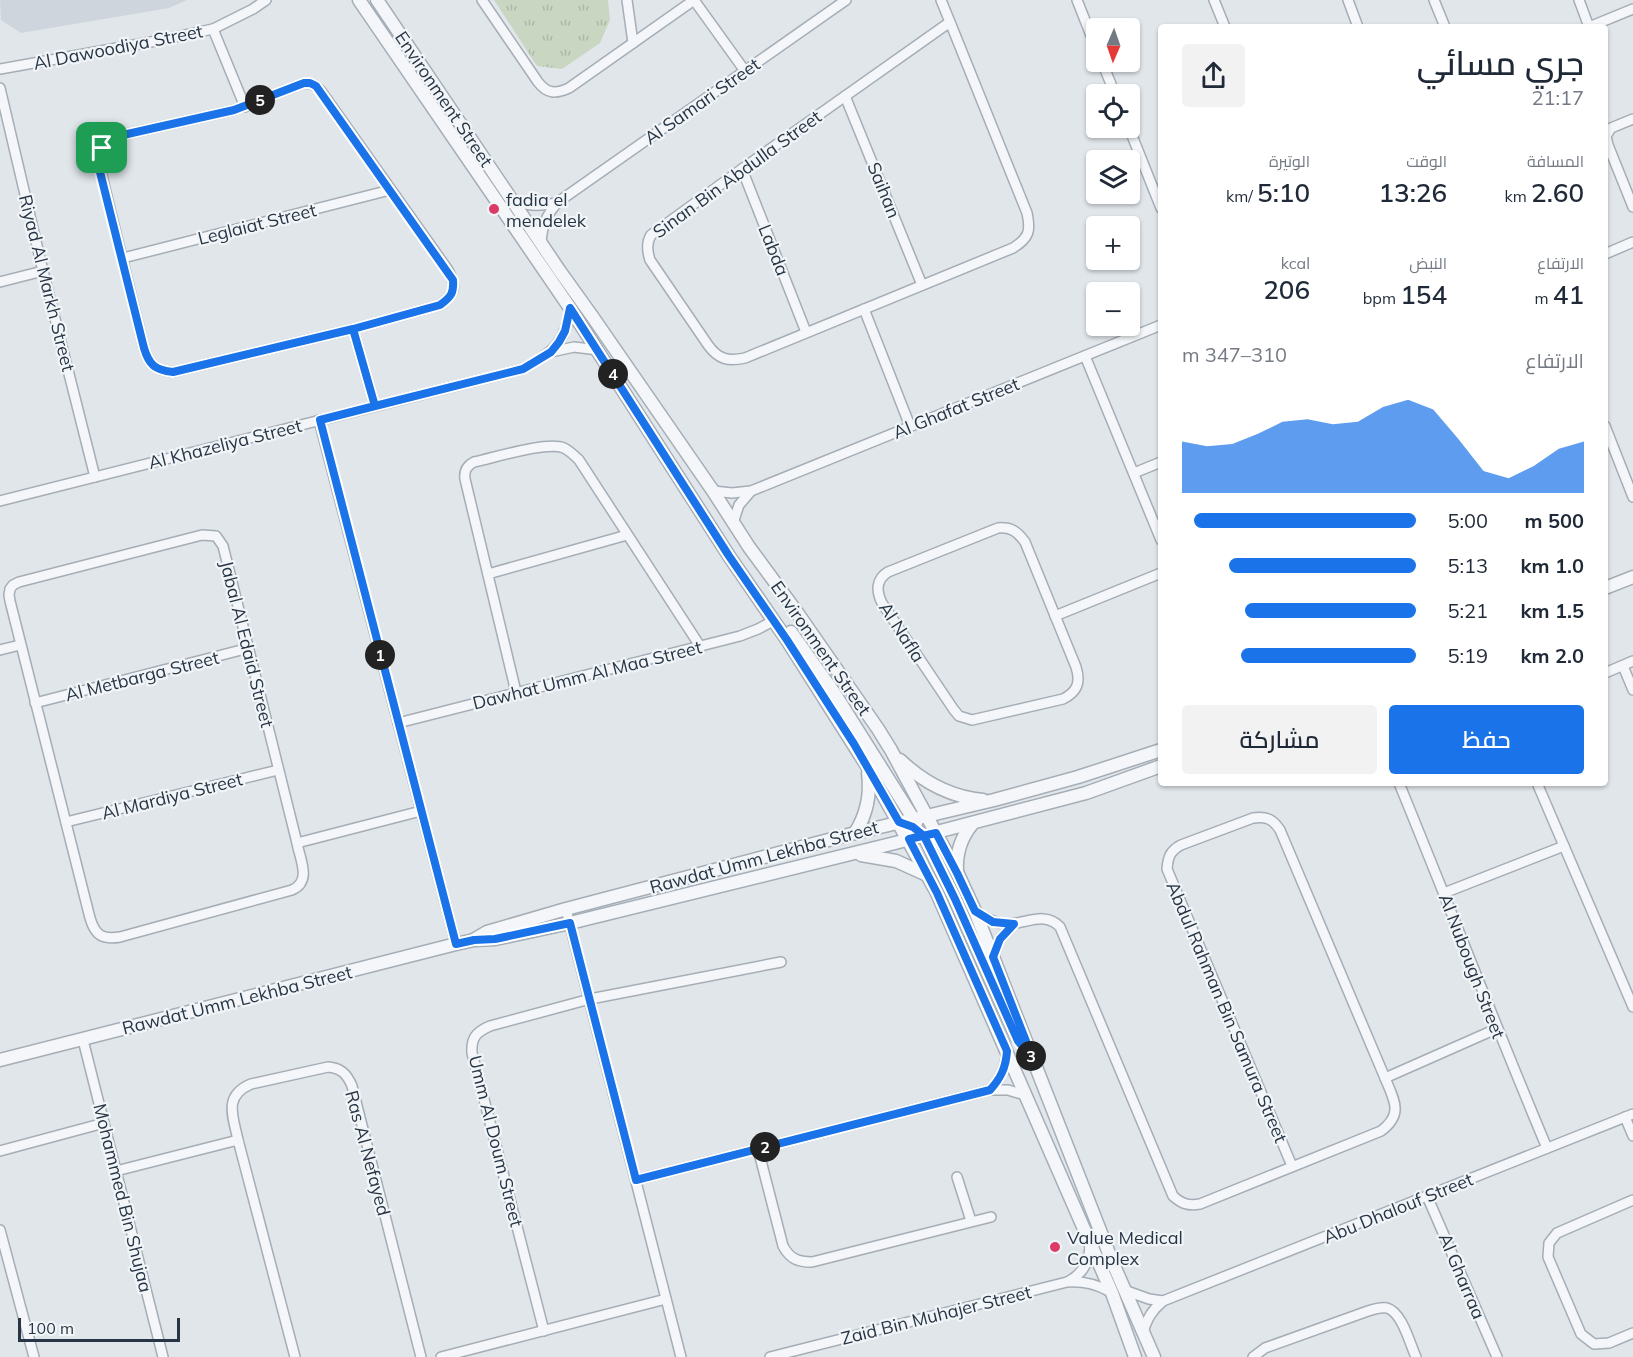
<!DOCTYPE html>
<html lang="ar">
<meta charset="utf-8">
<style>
:root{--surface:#fff;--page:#f2f2f3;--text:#1f2937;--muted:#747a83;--accent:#1a73e8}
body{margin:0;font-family:Mulish,Cairo,sans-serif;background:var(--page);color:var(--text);direction:rtl;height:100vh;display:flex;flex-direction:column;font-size:22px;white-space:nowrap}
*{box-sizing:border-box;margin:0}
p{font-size:20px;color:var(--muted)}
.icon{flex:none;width:33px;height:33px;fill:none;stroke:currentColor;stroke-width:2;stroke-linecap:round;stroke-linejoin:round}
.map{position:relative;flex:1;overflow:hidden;direction:ltr}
.side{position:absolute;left:1158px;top:24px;width:450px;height:762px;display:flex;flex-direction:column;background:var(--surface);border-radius:6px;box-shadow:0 2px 4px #0004;direction:rtl}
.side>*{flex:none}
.needle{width:39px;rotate:182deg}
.buttons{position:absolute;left:1086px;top:18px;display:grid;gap:12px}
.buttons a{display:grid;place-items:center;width:54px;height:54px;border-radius:6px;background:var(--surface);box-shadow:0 2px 4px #0004;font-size:30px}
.scale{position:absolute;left:18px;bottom:15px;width:162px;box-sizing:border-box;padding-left:6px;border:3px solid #273545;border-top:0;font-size:16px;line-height:21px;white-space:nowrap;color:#273545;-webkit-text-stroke:4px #f1f5f8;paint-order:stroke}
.pin{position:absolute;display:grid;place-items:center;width:51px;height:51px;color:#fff;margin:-26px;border-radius:12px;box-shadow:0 3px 9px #0006}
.km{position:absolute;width:30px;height:30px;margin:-15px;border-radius:50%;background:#222;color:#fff;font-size:16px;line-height:30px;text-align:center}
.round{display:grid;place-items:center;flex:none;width:63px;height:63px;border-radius:6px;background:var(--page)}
.headline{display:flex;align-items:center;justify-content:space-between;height:102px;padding:0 24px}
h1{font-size:33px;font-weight:600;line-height:45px}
.stats{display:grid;grid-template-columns:repeat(3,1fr);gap:9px;height:102px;padding:6px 24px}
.stats div{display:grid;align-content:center}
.stats b{font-size:26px;font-weight:600}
.stats small{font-size:16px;font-weight:400}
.stats p{font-size:16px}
.chart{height:168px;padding:12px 24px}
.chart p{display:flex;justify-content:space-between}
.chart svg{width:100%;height:108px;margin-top:6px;fill:var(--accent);opacity:.7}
.button{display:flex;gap:12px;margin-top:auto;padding:12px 24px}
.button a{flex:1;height:69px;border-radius:6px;background:var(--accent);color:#fff;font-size:24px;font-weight:600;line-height:69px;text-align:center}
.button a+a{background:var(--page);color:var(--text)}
ul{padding:0 24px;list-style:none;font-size:20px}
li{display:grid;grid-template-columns:96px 72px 1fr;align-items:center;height:45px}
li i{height:15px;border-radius:8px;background:var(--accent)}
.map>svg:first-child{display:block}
</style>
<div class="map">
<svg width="1633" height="1357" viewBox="0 0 1633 1357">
<defs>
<pattern id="park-tufts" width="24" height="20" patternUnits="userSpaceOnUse" patternTransform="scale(1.5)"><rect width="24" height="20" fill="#c9d6c1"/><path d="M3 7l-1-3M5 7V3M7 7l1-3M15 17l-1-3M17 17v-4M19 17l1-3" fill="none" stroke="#adb8a7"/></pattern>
</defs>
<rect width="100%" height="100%" fill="#e1e6eb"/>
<path fill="#cfd5dd" d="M0 0H187L169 8 21 33 1 20Z"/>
<path fill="url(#park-tufts)" d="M494 0H608L610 20 600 43 562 69 537 66Z"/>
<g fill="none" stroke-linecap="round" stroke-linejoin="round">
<g stroke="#a5adb6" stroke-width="12">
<g id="minor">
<path d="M482 0 538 82C547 94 556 94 569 88L694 0"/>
<path d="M627 0 633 43"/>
<path d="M694 0 745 71"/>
<path d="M941 0 950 22 1027 213C1031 231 1029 238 1013 248L745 358C728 362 718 359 708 345L650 260C647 251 646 243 651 235L742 169 950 22"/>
<path d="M1077 0 1096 48"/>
<path d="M1214 0 1225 27"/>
<path d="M1348 0 1358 27"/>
<path d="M1434 0 1445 27"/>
<path d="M1579 0 1589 27"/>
<path d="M1589 27 1633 9"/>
<path d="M213 29 245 107"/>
<path d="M1102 62 1115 94"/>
<path d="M0 69 156 41 213 29 253 9 266 0"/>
<path d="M304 83C312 83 316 85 321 91L448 270C457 287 455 294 440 305L353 329 173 372C155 370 149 365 144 348L100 168C99 148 104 142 123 135L234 110Z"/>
<path d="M0 88 43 271 95 477"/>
<path d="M845 96 922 285"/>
<path d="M1633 119 1611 128 1606 136 1608 145 1633 207"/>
<path d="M1129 128 1161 208"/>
<path d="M742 169 806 332"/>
<path d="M513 201C528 206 540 207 555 203"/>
<path d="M541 243C542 226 546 215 558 202L846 0"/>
<path d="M1605 254 1633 242"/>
<path d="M123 258 390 190"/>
<path d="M0 282 43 271"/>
<path d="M864 309 910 426"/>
<path d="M353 329 375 406"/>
<path d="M551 352 574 347 598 350"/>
<path d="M1085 356 1161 540"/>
<path d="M319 420 456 944"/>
<path d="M1605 426 1633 497"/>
<path d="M1134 473 1161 462"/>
<path d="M713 491 732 493 751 491 1161 325"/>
<path d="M0 501 523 369C552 352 566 344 570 308"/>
<path d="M733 523 739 505 751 491"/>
<path d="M998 528C1011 527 1017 531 1025 542L1076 667C1081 683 1077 692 1063 699L972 720 959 716 954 710 882 603C876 591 876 579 888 572Z"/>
<path d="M202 535 216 536 223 546 297 843C300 860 312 881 292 890L120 937C102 940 95 935 90 918L10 601 9 595 10 589 13 585 19 582Z"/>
<path d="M488 574 627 535"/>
<path d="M1055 616 1161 573"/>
<path d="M0 650 20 645"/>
<path d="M1623 666 1633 690"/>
<path d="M1605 673 1633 661"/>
<path d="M516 692 465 479C464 471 466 466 474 462 494 458 546 441 564 448 570 451 575 456 579 460L700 646"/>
<path d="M35 703 249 648"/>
<path d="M398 723 740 636 758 629 773 621"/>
<path d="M1399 783C1449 905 1496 1027 1547 1148"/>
<path d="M1537 783 1633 1007"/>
<path d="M66 822 278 770"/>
<path d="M297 843 421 811"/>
<path d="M1444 893 1564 846"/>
<path d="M566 909 681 1357"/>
<path d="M975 911C984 918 994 923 1006 924 1024 925 1045 910 1060 927L1173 1196C1182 1204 1188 1206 1200 1204L1381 1131C1404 1114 1394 1100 1385 1078L1280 830C1273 819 1266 816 1253 818L1181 845C1170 851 1168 857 1167 869L1292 1166"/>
<path d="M993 957 1000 939 1014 924"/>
<path d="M83 1040 163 1357"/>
<path d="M1385 1078 1496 1029"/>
<path d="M990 1090C1001 1078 1005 1068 1007 1052"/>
<path d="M1625 1117 1633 1136"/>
<path d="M758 1149 783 1246C790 1259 798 1262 812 1262L991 1217"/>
<path d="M0 1151 104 1123"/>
<path d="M116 1171 238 1140"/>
<path d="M957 1177 971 1221"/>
<path d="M636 1180 990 1090H1008L1025 1095"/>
<path d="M1427 1196 1497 1357"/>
<path d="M1633 1200 1557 1233 1549 1243 1548 1257 1581 1334 1594 1344 1609 1343 1633 1333"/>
<path d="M0 1230 34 1357"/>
<path d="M1069 1281C1084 1273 1090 1260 1090 1244"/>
<path d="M1124 1290 1149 1299 1163 1301"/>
<path d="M544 1331 472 1053C471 1038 476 1032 490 1026L590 999 781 962"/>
<path d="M1143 1332C1147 1319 1152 1310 1163 1301L1633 1114"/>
<path d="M295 1357 238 1140C233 1116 223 1096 251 1084L328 1067C341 1068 347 1074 352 1086L421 1357"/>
<path d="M441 1357 666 1299"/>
<path d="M770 1357 1067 1282C1084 1281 1097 1284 1112 1293"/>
<path d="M1253 1357 1265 1348 1368 1311C1374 1309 1381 1307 1387 1308 1402 1312 1410 1344 1416 1357"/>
</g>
</g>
<g stroke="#a5adb6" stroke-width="15">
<g id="tertiary">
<path d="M359 0 570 308 729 556 787 640 867 766 937 893 1112 1293 1135 1357"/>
<path d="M377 0 559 270 592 316 713 491 749 547 796 611 878 729 891 750 957 872 975 911 1112 1261 1154 1357"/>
<path d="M1605 588 1633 577"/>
<path d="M791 632 833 691 916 823"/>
<path d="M900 760C923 782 951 797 983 800"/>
<path d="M901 823 913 827 924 836 955 899 1017 1038"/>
<path d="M855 833C867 814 871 795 868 773"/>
<path d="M861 855 896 861 927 875"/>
<path d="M957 871C956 853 961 837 973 823"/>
<path d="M475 939 487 932 566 909 855 833 994 800 1078 777 1161 750"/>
<path d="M0 1060 456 944 474 940 495 939 570 923 895 843 1086 793 1161 766"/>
</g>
</g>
<use href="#minor" stroke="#f4f6f9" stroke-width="9"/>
<use href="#tertiary" stroke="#f4f6f9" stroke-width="12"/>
</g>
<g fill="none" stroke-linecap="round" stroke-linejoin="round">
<g stroke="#fff" stroke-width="12">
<path id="route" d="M102 148 99 158V168L144 348C149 365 155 370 173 372L353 329 375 406 320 420 456 944 474 940 495 939 570 923 636 1180 990 1090C1001 1078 1006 1067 1007 1051L937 893 909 839 936 833 957 873 975 911 993 922 1014 924 1000 939 993 957 1033 1059 1018 1041 955 899 924 836 913 827 899 822 854 744 787 640 729 556 570 308 565 331 559 342 551 352 523 369 375 406 353 329 440 305C451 297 454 293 453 280L316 86 310 83H304L234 110 123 135 114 138 102 148"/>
</g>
<use href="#route" stroke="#1a73e8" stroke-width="8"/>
</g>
<g fill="#db3b64" stroke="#f1f5f8" stroke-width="2">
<circle cx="494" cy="209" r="6"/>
<circle cx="1055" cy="1247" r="6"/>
</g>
<g text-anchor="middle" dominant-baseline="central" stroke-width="4.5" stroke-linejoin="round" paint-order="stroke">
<g font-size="18" fill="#273545" stroke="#f1f5f8">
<text transform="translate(118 47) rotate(-11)">Al Dawoodiya Street</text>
<text transform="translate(444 99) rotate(56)">Environment Street</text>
<text transform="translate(702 101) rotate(-35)">Al Samari Street</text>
<text transform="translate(737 174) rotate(-36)">Sinan Bin Abdulla Street</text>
<text transform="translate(884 190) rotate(68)">Saihan</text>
<text transform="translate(257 224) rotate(-14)">Leglaiat Street</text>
<text transform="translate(774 250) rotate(68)">Labda</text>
<text transform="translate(47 283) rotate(76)">Riyad Al Markh Street</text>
<text transform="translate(956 408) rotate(-22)">Al Ghafat Street</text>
<text transform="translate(225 444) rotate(-14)">Al Khazeliya Street</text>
<text transform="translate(902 632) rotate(57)">Al Nafla</text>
<text transform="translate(247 644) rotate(76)">Jabal Al Edaid Street</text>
<text transform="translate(821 648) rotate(55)">Environment Street</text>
<text transform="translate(587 675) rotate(-14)">Dawhat Umm Al Maa Street</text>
<text transform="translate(142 676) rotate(-14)">Al Metbarga Street</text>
<text transform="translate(172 796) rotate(-14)">Al Mardiya Street</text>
<text transform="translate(764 857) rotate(-15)">Rawdat Umm Lekhba Street</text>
<text transform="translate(1472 966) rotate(69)">Al Nubough Street</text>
<text transform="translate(237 1000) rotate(-14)">Rawdat Umm Lekhba Street</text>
<text transform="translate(1227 1012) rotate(67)">Abdul Rahman Bin Samura Street</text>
<text transform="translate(496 1141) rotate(76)">Umm Al Doum Street</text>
<text transform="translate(368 1153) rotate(75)">Ras Al Nefayed</text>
<text transform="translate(123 1198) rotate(76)">Mohammed Bin Shujaa</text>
<text transform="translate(1398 1208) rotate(-22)">Abu Dhalouf Street</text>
<text transform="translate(1462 1276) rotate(67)">Al Gharraa</text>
<text transform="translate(936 1315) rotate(-14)">Zaid Bin Muhajer Street</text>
</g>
<g font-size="18" fill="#273545" stroke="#f1f5f8" text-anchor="start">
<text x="506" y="199">fadia el<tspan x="506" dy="21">mendelek</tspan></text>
<text x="1067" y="1237">Value Medical<tspan x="1067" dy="21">Complex</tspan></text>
</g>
</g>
</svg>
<div class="buttons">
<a><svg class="needle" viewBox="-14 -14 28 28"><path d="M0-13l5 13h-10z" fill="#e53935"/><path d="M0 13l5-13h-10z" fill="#747a83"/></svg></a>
<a><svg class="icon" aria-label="locate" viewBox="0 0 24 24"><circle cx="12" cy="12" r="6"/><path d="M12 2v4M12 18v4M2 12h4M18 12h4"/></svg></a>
<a><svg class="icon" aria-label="layers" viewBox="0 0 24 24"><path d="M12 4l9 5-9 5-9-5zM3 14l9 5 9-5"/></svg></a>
<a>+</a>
<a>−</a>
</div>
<div class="scale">100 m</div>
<div class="pin" style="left:102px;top:148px;background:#1e9e55"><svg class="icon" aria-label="arrive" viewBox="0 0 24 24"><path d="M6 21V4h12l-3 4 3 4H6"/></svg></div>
<b class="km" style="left:380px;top:655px">1</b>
<b class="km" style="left:765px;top:1147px">2</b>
<b class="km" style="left:1031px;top:1056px">3</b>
<b class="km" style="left:613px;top:374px">4</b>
<b class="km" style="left:260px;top:100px">5</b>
<section class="side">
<div class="headline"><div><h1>جري مسائي</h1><p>21:17</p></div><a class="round"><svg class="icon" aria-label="share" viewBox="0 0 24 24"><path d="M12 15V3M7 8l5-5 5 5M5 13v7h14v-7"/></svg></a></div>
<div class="stats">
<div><p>المسافة</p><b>2.60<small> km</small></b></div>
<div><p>الوقت</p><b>13:26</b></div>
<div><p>الوتيرة</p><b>5:10<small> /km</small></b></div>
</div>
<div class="stats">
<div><p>الارتفاع</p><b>41<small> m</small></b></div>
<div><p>النبض</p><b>154<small> bpm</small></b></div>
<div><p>kcal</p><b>206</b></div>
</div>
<div class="chart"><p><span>الارتفاع</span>310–347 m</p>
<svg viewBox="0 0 160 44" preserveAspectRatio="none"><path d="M0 44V23L10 25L20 24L30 20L40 15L50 14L60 16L70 15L80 9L90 6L100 10L110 22L120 35L130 38L140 33L150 26L160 23V44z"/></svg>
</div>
<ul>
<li><b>500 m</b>5:00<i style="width:95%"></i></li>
<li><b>1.0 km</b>5:13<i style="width:80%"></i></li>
<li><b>1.5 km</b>5:21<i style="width:73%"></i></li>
<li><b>2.0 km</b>5:19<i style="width:75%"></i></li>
</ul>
<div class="button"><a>حفظ</a><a>مشاركة</a></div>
</section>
</div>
